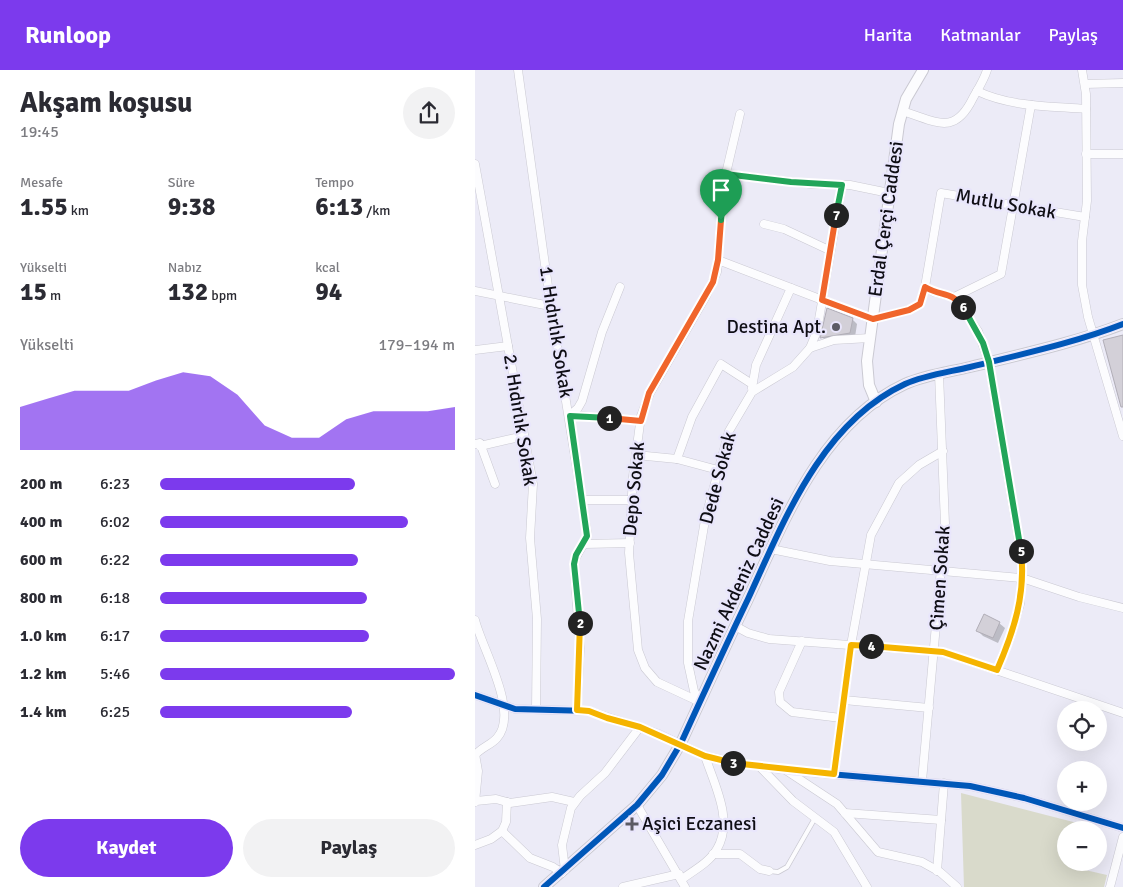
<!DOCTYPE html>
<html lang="tr">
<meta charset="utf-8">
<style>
:root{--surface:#fff;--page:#f2f2f3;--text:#2b2b33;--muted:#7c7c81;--accent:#7c3aed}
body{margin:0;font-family:Signika,sans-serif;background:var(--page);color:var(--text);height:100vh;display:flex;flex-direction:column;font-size:19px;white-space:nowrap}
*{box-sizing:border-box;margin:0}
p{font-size:16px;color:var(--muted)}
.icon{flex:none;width:28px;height:28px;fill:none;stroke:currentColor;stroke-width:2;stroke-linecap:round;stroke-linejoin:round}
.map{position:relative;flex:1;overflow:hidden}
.details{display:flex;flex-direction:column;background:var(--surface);width:475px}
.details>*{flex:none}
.buttons{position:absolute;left:582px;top:631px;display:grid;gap:10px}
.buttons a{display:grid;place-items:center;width:50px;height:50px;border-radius:50%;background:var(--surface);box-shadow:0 5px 20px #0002;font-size:25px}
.pin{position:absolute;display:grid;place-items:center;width:42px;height:42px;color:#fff;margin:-51px -21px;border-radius:50% 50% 50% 0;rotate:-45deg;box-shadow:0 0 5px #0007}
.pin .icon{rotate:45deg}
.km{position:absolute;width:25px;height:25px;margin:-12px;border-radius:50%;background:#222;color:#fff;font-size:14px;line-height:25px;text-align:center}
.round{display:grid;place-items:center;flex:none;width:52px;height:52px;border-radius:26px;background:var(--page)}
.summary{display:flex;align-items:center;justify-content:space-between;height:85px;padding:0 20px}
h1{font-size:28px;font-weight:700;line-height:38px}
.metrics{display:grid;grid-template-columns:repeat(3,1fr);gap:8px;height:85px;padding:5px 20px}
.metrics div{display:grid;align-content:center}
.metrics b{font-size:25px;font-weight:700}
.metrics small{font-size:14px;font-weight:400}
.metrics p{font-size:14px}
.chart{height:140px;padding:10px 20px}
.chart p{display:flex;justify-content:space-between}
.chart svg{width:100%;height:90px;margin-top:5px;fill:var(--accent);opacity:.7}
.primary-button{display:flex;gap:10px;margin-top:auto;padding:10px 20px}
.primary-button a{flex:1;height:58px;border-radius:30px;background:var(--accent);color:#fff;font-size:20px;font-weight:700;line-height:58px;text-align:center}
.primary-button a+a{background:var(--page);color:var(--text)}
ul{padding:0 20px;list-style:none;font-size:16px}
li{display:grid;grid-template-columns:80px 60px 1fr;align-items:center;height:38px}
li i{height:12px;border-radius:6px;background:var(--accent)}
header{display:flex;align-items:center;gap:30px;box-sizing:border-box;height:70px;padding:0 25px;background:var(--accent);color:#fff}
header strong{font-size:24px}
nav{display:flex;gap:28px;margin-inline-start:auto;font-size:18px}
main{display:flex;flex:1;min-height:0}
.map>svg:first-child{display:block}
</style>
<header>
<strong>Runloop</strong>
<nav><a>Harita</a><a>Katmanlar</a><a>Paylaş</a></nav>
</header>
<main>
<section class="details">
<div class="summary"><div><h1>Akşam koşusu</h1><p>19:45</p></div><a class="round"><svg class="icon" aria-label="share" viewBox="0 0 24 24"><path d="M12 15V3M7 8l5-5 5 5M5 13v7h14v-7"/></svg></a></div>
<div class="metrics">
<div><p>Mesafe</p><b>1.55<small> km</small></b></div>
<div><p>Süre</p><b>9:38</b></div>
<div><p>Tempo</p><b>6:13<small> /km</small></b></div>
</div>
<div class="metrics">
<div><p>Yükselti</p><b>15<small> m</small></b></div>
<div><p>Nabız</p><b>132<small> bpm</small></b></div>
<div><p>kcal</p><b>94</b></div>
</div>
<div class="chart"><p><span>Yükselti</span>179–194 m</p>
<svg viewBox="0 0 160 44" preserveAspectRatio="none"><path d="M0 44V23L10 19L20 15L30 15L40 15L50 10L60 6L70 8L80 17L90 32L100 38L110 38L120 29L130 25L140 25L150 25L160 23V44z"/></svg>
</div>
<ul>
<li><b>200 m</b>6:23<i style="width:66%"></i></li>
<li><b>400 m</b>6:02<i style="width:84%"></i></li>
<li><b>600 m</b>6:22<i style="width:67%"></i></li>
<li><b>800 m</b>6:18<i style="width:70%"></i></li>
<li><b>1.0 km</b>6:17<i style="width:71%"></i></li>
<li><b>1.2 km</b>5:46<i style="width:100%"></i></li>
<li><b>1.4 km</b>6:25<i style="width:65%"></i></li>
</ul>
<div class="primary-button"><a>Kaydet</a><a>Paylaş</a></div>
</section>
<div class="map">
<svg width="648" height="817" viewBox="0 0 648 817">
<rect width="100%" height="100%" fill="#ecebf7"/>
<path fill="#d9dacb" d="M486 723 606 754 605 760H591V792L598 793 597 797 632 805 629 817H489Z"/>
<g fill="#0003">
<path d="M377 249 382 254 380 267 352 272 347 267Z"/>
<path d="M524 553 530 558 523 573 508 566 503 561Z"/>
</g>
<g fill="#d3d0d8" stroke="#b1aeb7">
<path d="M352 238 378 248 375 263 345 268Z"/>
<path d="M648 265V337H646L628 270Z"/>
<path d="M509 544 525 552 518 568 501 561Z"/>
</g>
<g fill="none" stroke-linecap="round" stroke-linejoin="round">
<g stroke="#cac9d2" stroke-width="5.5">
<path id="service" d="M294 801 303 802 312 797 340 748"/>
</g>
<g stroke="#cac9d2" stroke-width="9">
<g id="minor">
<path d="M43 0 76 238 112 462C112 475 101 481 99 494L105 578 102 640"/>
<path d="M607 0 611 24 612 131 607 171V215L613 247 648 366"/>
<path d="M610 14 648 13"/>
<path d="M502 21C536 37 574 36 611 39"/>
<path d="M427 41C461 51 479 67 498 28 503 19 509 10 512 0"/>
<path d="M611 84H648"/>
<path d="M0 94 58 414 55 468 62 549 61 639"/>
<path d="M250 104 336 114 375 115 414 123"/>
<path d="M289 154 309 159 354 180"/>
<path d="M243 190 397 249 434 240 445 234 450 217 466 123 610 147"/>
<path d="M450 217 459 222 479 227"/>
<path d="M0 221 75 236"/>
<path d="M335 278 342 261 367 115"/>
<path d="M0 280 33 276"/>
<path d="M277 318 281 295 316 218"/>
<path d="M95 345 103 338 107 331 127 262 145 217"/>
<path d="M95 345 166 351"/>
<path d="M0 374 5 373 20 414"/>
<path d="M5 376 49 366"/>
<path d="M161 385 202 389 243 400"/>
<path d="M202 389 217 347 246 294 277 314"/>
<path d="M107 430H157"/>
<path d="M110 474 155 473"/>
<path d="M296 479 355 491 547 508 604 527 648 538"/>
<path d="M0 550C7 579 45 642 22 668 16 675 7 677 0 685"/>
<path d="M260 556 273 563 294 569 468 582 648 643"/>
<path d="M327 571 304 622 305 632 317 642 366 648"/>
<path d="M522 600 535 568 545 534 547 490 514 293 503 261 479 227 526 204 556 35"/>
<path d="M0 625 40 639 114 641 184 664 230 686 261 693 319 701 495 716 549 728 648 758"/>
<path d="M369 630 454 638"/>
<path d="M225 632 182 612 170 598 163 580 154 483 158 406 166 346 175 323 231 226 242 202 248 116 265 44"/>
<path d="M225 632 219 621 213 593V551L230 450 254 361 277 322 318 297 335 278 359 270 395 268"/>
<path d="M0 684 3 701 0 732"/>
<path d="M285 697 318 731 359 762 392 817"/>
<path d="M312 701 362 734 403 782 447 792 465 802 482 817"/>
<path d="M359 704 376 575 396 465 424 413 444 395 468 381"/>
<path d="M447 711 470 454 464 304"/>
<path d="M1 731 21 729 35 733 77 727 99 732"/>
<path d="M162 735 210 817"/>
<path d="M370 743 466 750"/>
<path d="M27 761 31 752 32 732"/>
<path d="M0 775 16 769 27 761 55 788 78 797 87 803"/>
<path d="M238 784H265L285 799 294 801"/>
<path d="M90 800 87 775 96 738 105 726 130 703 165 657"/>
<path d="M462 801 469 713"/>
<path d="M207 809C218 801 235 792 242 779 259 750 239 714 230 686"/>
<path d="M148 817 204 804"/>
<path d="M635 817 648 767"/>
</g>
</g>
<g stroke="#cac9d2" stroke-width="12">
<g id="tertiary">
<path d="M401 332 394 315 392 291 424 54 431 29 448 0"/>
<path d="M69 817 162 735 187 705 206 673C228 625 250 577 273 529 309 451 346 353 430 314 450 305 474 302 495 297 547 284 599 273 648 254"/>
</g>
</g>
<use href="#service" stroke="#fcfcfe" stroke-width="4"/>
<use href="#minor" stroke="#fcfcfe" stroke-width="8"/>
<use href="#tertiary" stroke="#fcfcfe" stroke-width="10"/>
<g stroke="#e9e6fc" stroke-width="9">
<g id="cycleway">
<path d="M0 625 40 639 114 641 184 664 230 686 261 693 319 701 495 716 549 728 648 758"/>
<path d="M69 817 162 735 187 705 206 673C228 625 250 577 273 529 309 451 346 353 430 314 450 305 474 302 495 297 547 284 599 273 648 254"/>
</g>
</g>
<use href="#cycleway" stroke="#0057b8" stroke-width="6"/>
</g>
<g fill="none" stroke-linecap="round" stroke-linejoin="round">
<g stroke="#fff" stroke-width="10">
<path id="split-1" d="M134 348 166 351 174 323 238 212 243 190 246 150"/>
</g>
<g stroke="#fff" stroke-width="10">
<path id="split-2" d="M105 553 99 494 101 485 112 466 95 346 134 348"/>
</g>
<g stroke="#fff" stroke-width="10">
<path id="split-3" d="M105 553 102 640 114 641 132 648 165 657 230 686 258 693"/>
</g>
<g stroke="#fff" stroke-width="10">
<path id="split-4" d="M258 693 359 704 376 575 396 576"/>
</g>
<g stroke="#fff" stroke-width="10">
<path id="split-5" d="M396 576 468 582 522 600C539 561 551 524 546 481"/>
</g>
<g stroke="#fff" stroke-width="10">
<path id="split-6" d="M488 237 508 273 514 292 546 481"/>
</g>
<g stroke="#fff" stroke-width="10">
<path id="split-7" d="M361 145 347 230 398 249 434 240 445 234 450 217C467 227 476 221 488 237"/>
</g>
<g stroke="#fff" stroke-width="10">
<path id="split-8" d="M246 150 250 104 316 112 367 115 361 145"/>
</g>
<use href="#split-1" stroke="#f0652b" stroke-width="6"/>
<use href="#split-2" stroke="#22a559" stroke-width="6"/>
<use href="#split-3" stroke="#f5b400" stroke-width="6"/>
<use href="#split-4" stroke="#f5b400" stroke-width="6"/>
<use href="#split-5" stroke="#f5b400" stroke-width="6"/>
<use href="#split-6" stroke="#22a559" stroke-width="6"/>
<use href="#split-7" stroke="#f0652b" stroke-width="6"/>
<use href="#split-8" stroke="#22a559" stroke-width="6"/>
</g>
<g fill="#5c5b64" stroke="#e9e6fc" stroke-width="2">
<circle cx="361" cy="257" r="5"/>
<path d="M154.5 746.5h5v5h5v5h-5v5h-5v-5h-5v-5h5z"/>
</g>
<g text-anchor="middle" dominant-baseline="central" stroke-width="4.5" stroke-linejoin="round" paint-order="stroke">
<g font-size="19" fill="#0f0e15" stroke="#e9e6fc">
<text transform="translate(531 134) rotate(10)">Mutlu Sokak</text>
<text transform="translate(411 149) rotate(-82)">Erdal Çerçi Caddesi</text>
<text transform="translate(81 262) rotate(81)">1. Hıdırlık Sokak</text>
<text transform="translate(45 350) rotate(81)">2. Hıdırlık Sokak</text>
<text transform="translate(243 408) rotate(-75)">Dede Sokak</text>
<text transform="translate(159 419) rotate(-85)">Depo Sokak</text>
<text transform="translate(465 508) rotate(-86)">Çimen Sokak</text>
<text transform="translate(264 514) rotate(-65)">Nazmi Akdeniz Caddesi</text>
</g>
<g font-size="19" fill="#0f0e15" stroke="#e9e6fc" text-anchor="end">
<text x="351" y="257">Destina Apt.</text>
<text x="167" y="754" text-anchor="start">Aşici Eczanesi</text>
</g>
</g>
</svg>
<div class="buttons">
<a><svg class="icon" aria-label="locate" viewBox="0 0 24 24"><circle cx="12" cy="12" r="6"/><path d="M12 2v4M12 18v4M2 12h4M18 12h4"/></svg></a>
<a>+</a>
<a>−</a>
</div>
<div class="pin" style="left:246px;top:150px;background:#1e9e55"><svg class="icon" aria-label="arrive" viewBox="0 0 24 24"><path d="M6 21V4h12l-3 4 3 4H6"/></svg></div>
<b class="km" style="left:134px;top:348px">1</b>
<b class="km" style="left:105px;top:553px">2</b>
<b class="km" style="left:258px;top:693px">3</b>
<b class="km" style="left:396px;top:576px">4</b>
<b class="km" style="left:546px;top:481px">5</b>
<b class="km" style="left:488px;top:237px">6</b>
<b class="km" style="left:361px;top:145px">7</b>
</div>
</main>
